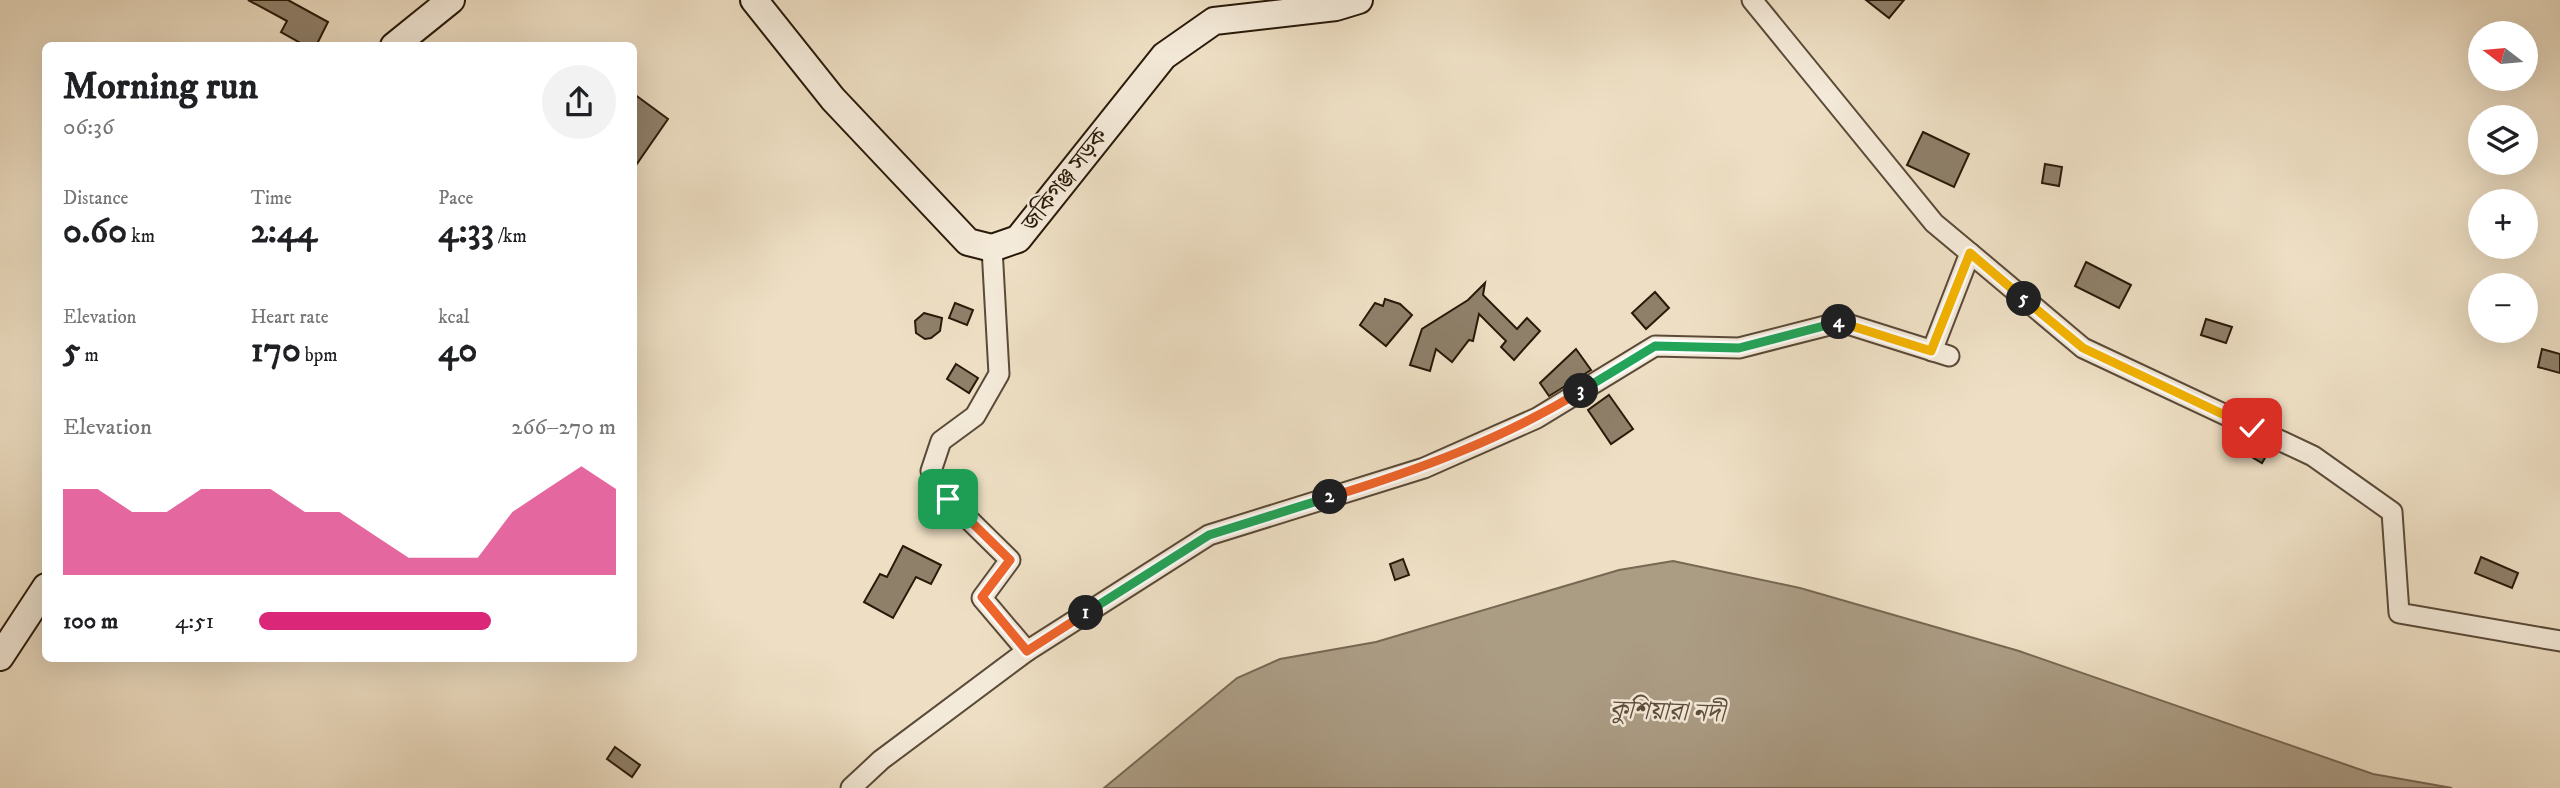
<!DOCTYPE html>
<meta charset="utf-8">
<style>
:root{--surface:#fff;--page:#f2f2f2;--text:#202124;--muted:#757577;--accent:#db2777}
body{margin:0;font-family:"IM FELL DW Pica","Noto Serif Bengali",serif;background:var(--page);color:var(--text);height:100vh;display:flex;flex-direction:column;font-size:26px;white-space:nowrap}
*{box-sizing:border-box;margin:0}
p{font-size:23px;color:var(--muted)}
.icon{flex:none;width:38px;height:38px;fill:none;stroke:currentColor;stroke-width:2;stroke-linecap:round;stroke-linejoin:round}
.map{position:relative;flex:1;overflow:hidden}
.side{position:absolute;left:42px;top:42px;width:595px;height:620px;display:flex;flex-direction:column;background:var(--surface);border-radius:10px;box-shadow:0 7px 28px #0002}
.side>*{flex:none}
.needle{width:46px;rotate:286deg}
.controls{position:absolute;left:2468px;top:21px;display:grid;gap:14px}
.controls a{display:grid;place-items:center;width:70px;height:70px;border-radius:50%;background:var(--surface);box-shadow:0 7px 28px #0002;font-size:35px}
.pin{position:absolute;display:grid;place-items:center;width:60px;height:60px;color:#fff;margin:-30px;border-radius:14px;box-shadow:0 4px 10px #0006}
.km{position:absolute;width:35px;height:35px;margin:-18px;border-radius:50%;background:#222;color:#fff;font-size:19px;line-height:35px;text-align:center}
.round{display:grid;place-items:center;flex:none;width:74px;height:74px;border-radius:37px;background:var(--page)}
.headline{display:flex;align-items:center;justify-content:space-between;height:119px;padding:0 21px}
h1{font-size:38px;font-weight:800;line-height:52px}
.stats{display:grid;grid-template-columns:repeat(3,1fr);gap:10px;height:119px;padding:7px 21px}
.stats div{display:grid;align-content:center}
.stats b{font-size:35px;font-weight:800}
.stats small{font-size:19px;font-weight:400}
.stats p{font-size:19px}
.chart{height:196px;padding:14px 21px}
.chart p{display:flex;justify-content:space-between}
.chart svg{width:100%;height:126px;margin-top:7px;fill:var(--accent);opacity:.7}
ul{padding:0 21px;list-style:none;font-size:23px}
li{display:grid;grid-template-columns:112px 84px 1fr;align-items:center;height:52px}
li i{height:18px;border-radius:9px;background:var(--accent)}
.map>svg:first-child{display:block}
</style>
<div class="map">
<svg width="2560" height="788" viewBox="0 0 2560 788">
<rect width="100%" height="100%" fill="#eedfc4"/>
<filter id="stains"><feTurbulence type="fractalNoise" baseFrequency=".00286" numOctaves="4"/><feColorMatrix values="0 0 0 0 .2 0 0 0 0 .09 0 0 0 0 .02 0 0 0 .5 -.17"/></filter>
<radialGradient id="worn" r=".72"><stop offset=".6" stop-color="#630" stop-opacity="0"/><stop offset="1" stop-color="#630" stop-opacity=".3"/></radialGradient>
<path fill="#ab9c84" stroke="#776853" stroke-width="2" d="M1673 561 1800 588 2019 651 2373 774 2452 788H1104L1237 678 1280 659 1376 642 1619 570Z"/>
<g fill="#8f806a" stroke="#291909" stroke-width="2">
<path d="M248 0H288L328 22 316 46H306L281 32 287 21Z"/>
<path d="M1866 0H1904L1889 18Z"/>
<path d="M634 94 668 119 634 168Z"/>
<path d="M1923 132 1969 154 1954 187 1907 165Z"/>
<path d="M2045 164 2062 167 2059 186 2042 183Z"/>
<path d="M2086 262 2131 285 2119 308 2075 286Z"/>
<path d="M1485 283 1483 295 1517 329 1527 318 1540 331 1514 360 1501 347 1506 341 1479 314 1473 341 1469 340 1452 362 1436 349 1430 371 1410 365 1422 329 1468 300Z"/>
<path d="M1655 292 1669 308 1646 329 1632 313Z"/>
<path d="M1385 299 1400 304 1412 315 1386 346 1360 325 1375 303 1383 306Z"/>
<path d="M955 303 973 310 967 325 949 318Z"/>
<path d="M924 313 942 318 940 331 931 338 925 339 916 333 915 321Z"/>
<path d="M2206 319 2232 327 2226 343 2201 335Z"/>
<path d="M1576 349 1591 370 1549 396 1540 383Z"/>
<path d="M2542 349 2560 354V373L2538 367Z"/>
<path d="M956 364 978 378 969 393 947 379Z"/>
<path d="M1609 395 1633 429 1611 444 1588 410Z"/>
<path d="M2246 438 2270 449 2262 463 2240 450Z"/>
<path d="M903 546 941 565 931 584 916 577 893 618 864 602 880 574 887 577Z"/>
<path d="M2481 557 2518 573 2512 588 2475 573Z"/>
<path d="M1403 559 1409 575 1395 580 1390 564Z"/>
<path d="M615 747 640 765 632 777 607 759Z"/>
</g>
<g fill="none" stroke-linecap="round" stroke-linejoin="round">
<g stroke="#5a4a38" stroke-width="23">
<g id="street">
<path d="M1752 0 1934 223 1970 253 1932 351"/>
<path d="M1970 253 2083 348 2313 456 2392 512 2399 613 2560 641"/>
<path d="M1027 651 1209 535 1424 468 1537 418 1655 346 1739 348 1841 322 1949 356"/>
<path d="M851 788 881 760 1027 651 982 598 1010 560 948 499 931 471 941 441 975 416 999 374 992 248"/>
</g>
</g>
<g stroke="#291909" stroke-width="30">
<g id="secondary">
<path d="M754 0 833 99 968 242 992 248 1018 239 1164 56 1214 21 1336 7 1359 0"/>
<path d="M394 46 451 0"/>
<path d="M0 657 46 587"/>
</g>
</g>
<use href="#street" stroke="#f4ead9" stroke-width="19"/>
<use href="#secondary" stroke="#f4ead9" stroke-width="26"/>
</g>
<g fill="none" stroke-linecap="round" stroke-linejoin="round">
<g stroke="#fff" stroke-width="14">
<path id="split-1" d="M948 499 1010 560 982 597 1027 651 1086 613"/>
</g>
<g stroke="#fff" stroke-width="14">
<path id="split-2" d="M1086 613 1209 535 1330 497"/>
</g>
<g stroke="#fff" stroke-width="14">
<path id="split-3" d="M1330 497C1418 470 1503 439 1581 391"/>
</g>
<g stroke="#fff" stroke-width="14">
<path id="split-4" d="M1581 391 1655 346 1739 348 1839 322"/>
</g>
<g stroke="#fff" stroke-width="14">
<path id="split-5" d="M1839 322 1931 351 1970 253 2024 299"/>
</g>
<g stroke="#fff" stroke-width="14">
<path id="split-6" d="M2024 299 2083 348 2252 428"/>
</g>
<use href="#split-1" stroke="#f0652b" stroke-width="9"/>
<use href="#split-2" stroke="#22a559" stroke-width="9"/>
<use href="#split-3" stroke="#f0652b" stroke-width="9"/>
<use href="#split-4" stroke="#22a559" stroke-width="9"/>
<use href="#split-5" stroke="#f5b400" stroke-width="9"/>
<use href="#split-6" stroke="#f5b400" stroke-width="9"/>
</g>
<g text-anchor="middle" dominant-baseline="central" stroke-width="5" stroke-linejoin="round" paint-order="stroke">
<g font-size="24" fill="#291909" stroke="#f4ead9">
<text transform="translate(1065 180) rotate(-52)">জকিগঞ্জ সড়ক</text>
</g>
<g font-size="26" font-style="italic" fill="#5d4d3a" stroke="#f4ead9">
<text transform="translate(1667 712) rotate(2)">কুশিয়ারা নদী</text>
</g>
</g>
<rect width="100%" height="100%" filter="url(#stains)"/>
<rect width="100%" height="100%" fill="url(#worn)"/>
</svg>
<div class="controls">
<a><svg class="needle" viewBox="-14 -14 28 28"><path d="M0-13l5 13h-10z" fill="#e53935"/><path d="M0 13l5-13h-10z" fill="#757577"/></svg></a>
<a><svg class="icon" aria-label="layers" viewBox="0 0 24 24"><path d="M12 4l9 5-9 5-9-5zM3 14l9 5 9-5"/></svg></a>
<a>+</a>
<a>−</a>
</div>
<div class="pin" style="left:948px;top:499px;background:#1e9e55"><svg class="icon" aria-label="arrive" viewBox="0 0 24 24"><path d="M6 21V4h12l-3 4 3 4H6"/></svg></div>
<div class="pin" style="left:2252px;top:428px;background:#d93025"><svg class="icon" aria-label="check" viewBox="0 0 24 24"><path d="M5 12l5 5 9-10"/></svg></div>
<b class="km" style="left:1086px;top:613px">1</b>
<b class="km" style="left:1330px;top:497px">2</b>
<b class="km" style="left:1581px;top:391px">3</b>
<b class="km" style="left:1839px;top:322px">4</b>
<b class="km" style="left:2024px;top:299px">5</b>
<section class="side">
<div class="headline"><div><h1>Morning run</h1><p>06:36</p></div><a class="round"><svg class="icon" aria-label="share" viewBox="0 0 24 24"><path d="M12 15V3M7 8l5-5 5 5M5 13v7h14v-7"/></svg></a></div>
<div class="stats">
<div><p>Distance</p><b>0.60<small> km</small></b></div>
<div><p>Time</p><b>2:44</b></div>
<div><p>Pace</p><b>4:33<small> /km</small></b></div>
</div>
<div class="stats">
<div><p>Elevation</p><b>5<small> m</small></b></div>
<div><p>Heart rate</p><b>170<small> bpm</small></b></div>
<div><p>kcal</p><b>40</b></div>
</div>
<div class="chart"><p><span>Elevation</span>266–270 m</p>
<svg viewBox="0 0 160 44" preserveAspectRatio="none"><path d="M0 44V14L10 14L20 22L30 22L40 14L50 14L60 14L70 22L80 22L90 30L100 38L110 38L120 38L130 22L140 14L150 6L160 14V44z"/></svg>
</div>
<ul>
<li><b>100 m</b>4:51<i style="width:65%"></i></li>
</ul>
</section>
</div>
